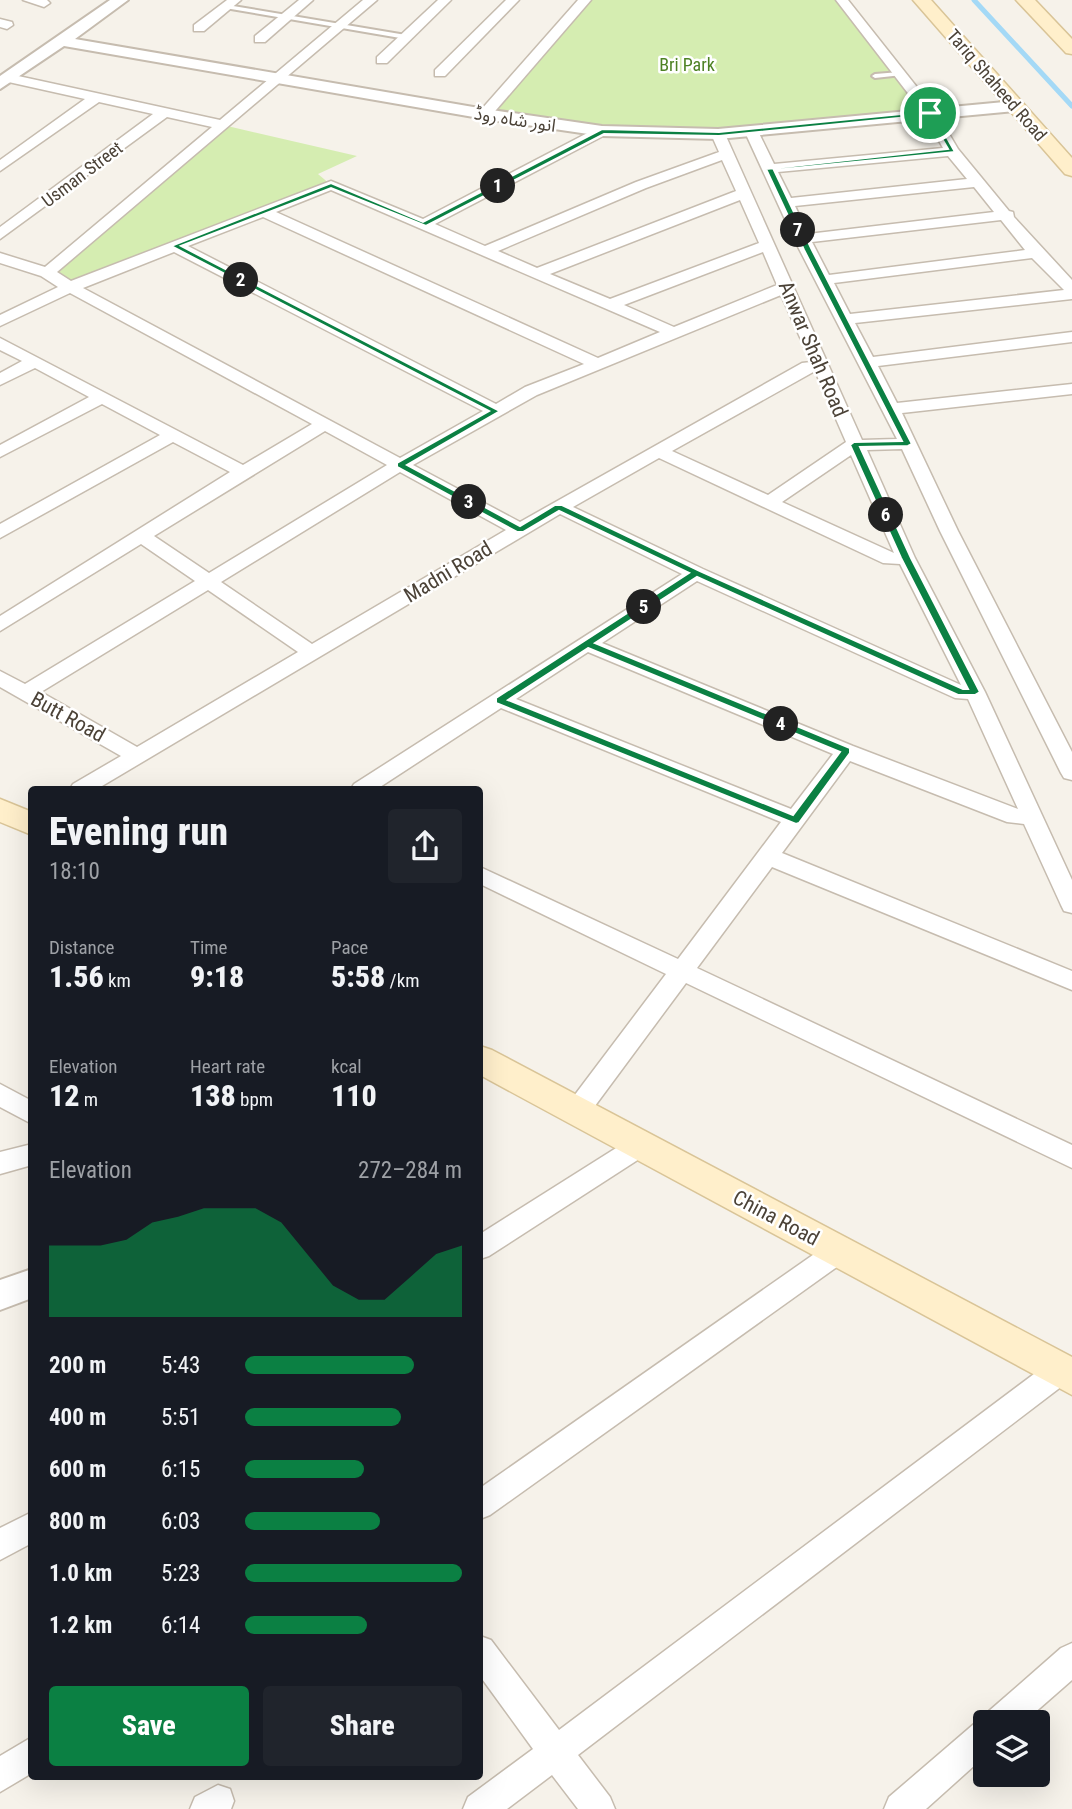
<!DOCTYPE html>
<meta charset="utf-8">
<style>
:root{--surface:#171b24;--page:#20242c;--text:#f1f3f6;--muted:#9ea1a6;--accent:#0b8043}
body{margin:0;font-family:"Roboto Condensed","Noto Sans Arabic",sans-serif;background:var(--page);color:var(--text);height:100vh;display:flex;flex-direction:column;font-size:26px;white-space:nowrap}
*{box-sizing:border-box;margin:0}
p{font-size:23px;color:var(--muted)}
.icon{flex:none;width:38px;height:38px;fill:none;stroke:currentColor;stroke-width:2;stroke-linecap:round;stroke-linejoin:round}
.map{position:relative;flex:1;overflow:hidden}
.drawer{position:absolute;left:28px;top:786px;width:455px;height:994px;display:flex;flex-direction:column;background:var(--surface);border-radius:7px;box-shadow:0 7px 28px #0002}
.drawer>*{flex:none}
.buttons{position:absolute;left:973px;top:1710px;display:grid;gap:14px}
.buttons a{display:grid;place-items:center;width:77px;height:77px;border-radius:7px;background:var(--surface);box-shadow:0 7px 28px #0002;font-size:35px}
.pin{position:absolute;display:grid;place-items:center;width:60px;height:60px;color:#fff;margin:-30px;border:4px solid #fff;border-radius:50%;box-shadow:0 2px 7px #0007}
.km{position:absolute;width:35px;height:35px;margin:-18px;border-radius:50%;background:#222;color:#fff;font-size:19px;line-height:35px;text-align:center}
.round{display:grid;place-items:center;flex:none;width:74px;height:74px;border-radius:7px;background:var(--page)}
.summary{display:flex;align-items:center;justify-content:space-between;height:119px;padding:0 21px}
h1{font-size:38px;font-weight:800;line-height:52px}
.metrics{display:grid;grid-template-columns:repeat(3,1fr);gap:10px;height:119px;padding:7px 21px}
.metrics div{display:grid;align-content:center}
.metrics b{font-size:30px;font-weight:800}
.metrics small{font-size:19px;font-weight:400}
.metrics p{font-size:19px}
.chart{height:196px;padding:14px 21px}
.chart p{display:flex;justify-content:space-between}
.chart svg{width:100%;height:126px;margin-top:7px;fill:var(--accent);opacity:.7}
.cta{display:flex;gap:14px;margin-top:auto;padding:14px 21px}
.cta a{flex:1;height:80px;border-radius:7px;background:var(--accent);color:#fff;font-size:28px;font-weight:800;line-height:80px;text-align:center}
.cta a+a{background:var(--page);color:var(--text)}
ul{padding:0 21px;list-style:none;font-size:23px}
li{display:grid;grid-template-columns:112px 84px 1fr;align-items:center;height:52px}
li i{height:18px;border-radius:9px;background:var(--accent)}
.map>svg:first-child{display:block}
</style>
<div class="map">
<svg width="1072" height="1809" viewBox="0 0 1072 1809">
<rect width="100%" height="100%" fill="#f6f2ea"/>
<g fill="#d5edb1">
<path d="M591 0H835L920 109C837 117 752 132 669 130 610 129 552 120 493 113Z"/>
<path d="M223 125 357 156 318 174 331 185 70 287 47 273Z"/>
</g>
<g fill="none" stroke-linecap="round" stroke-linejoin="round">
<path stroke="#a4d9f6" stroke-width="5" d="M974 0 1072 106"/>
<g stroke="#c6bcaf" stroke-width="4">
<g id="service">
<path d="M227 5 406 35 409 37 406 39 225 8 224 7Z"/>
<path d="M900 72 902 73V75L875 78 872 76 875 74Z"/>
</g>
</g>
<g stroke="#c6bcaf" stroke-width="3">
<g id="minor">
<path d="M23 0H47L50 3 44 7Z"/>
<path d="M227 0H241L204 31H194V25Z"/>
<path d="M299 0H313L265 42H255V36Z"/>
<path d="M363 0H377L57 272 71 281 331 181 423 219 597 128H607V134L435 224 485 246 636 182 719 152 711 134 718 130 725 134 862 440 897 439 794 239 744 130 746 127H756L774 164 943 148 924 114 836 0H848L935 110 958 149 1009 211 1013 212 1014 217 1072 280V299L855 323 873 357 1072 332V342L878 366 897 403 1072 384V394L902 413 958 531 1072 752V780L1064 778 1061 773 940 531 902 449 867 450 915 558 985 692 1072 880V913L1064 911 1061 905 1024 824 1007 822 850 761 782 853 1072 971V990L772 867 697 968 1072 1145V1168L686 983 586 1118 577 1121 568 1118 564 1111 568 1104 666 974 480 884V867L678 959 781 822 501 708 377 789H351L354 784 682 574 560 514 97 789H70L73 784 121 756 0 687V671L25 684 195 581 141 544 0 631V616L230 472 173 442 0 538V524L160 435 102 404 0 457V445L89 397 35 368 0 385V373L22 361 0 350V338L243 465 312 424 70 293 0 326V315L58 287 41 276 0 263V253L45 267 212 127 167 117 0 239V227L153 114 99 102 0 171V160L85 99 4 81 2 78 9 74 220 120ZM948 156 967 179 791 198 778 172ZM722 160 736 191 537 268 498 251 646 188ZM974 187 994 212 808 234 795 206ZM331 190 660 332 598 358 276 212ZM740 200 759 243 610 299 550 274ZM263 217 584 364 525 387 496 404 188 246ZM1001 220 1025 250 829 275 812 242ZM174 252 483 411 400 458 83 288ZM763 252 777 285 674 327 624 305ZM1032 258 1064 290 850 314 834 283ZM781 295 811 362 802 363 520 522 413 465 537 395ZM815 371 846 442 768 495 672 451ZM325 431 387 465 209 573 154 536ZM851 455 894 553 782 502ZM659 458 883 563 900 564 961 685 703 569 573 507ZM400 472 506 530 312 644 221 582ZM697 581 955 698 968 699 1018 809 853 746 602 643ZM208 590 298 652 137 747 41 692ZM588 652 833 754 791 809 516 699Z"/>
<path d="M438 0H451L387 63H377V57Z"/>
<path d="M506 0H519L445 76H435V70Z"/>
<path d="M578 0H591L490 117H480V111Z"/>
<path d="M0 19 12 22 13 25 7 29 0 27Z"/>
<path d="M0 1084 32 1101V1124L0 1107Z"/>
<path d="M641 1135 650 1138 654 1145 650 1152 489 1256 480 1259V1234L632 1138Z"/>
<path d="M32 1144V1165L0 1174V1152Z"/>
<path d="M839 1240 848 1243 852 1251 848 1259 490 1515 480 1519V1488L830 1243Z"/>
<path d="M1060 1358 1070 1362V1380L578 1755 610 1797 615 1809H578L552 1775 507 1809H463L468 1797 533 1749 480 1676V1636L491 1640 559 1730 1050 1362Z"/>
<path d="M32 1512V1543L0 1560V1528Z"/>
<path d="M1072 1643V1680L1024 1722H985V1756L926 1809H884L889 1797 974 1724 985 1719 989 1711 1061 1648Z"/>
<path d="M32 1737V1773L0 1792V1756Z"/>
<path d="M218 1785 230 1789 234 1801 231 1809H190L195 1797Z"/>
</g>
</g>
<g stroke="#c6bcaf" stroke-width="4">
<g id="tertiary">
<path d="M110 0H128L75 39 485 109 602 126 718 129 1015 101 1023 106 1015 111 718 139 602 136 485 119 64 46 0 89V76Z"/>
<path d="M32 1269V1298L0 1310V1280Z"/>
</g>
</g>
<g stroke="#d9c497" stroke-width="3">
<g id="secondary">
<path d="M913 0H931L1072 158V176L1065 174Z"/>
<path d="M1016 0H1035L1072 39V54L1066 53Z"/>
<path d="M0 799 32 812V835L0 822Z"/>
<path d="M480 1046 492 1050 1072 1357V1395L480 1075Z"/>
</g>
</g>
<use href="#service" fill="#fff" fill-rule="evenodd"/>
<use href="#minor" fill="#fff" fill-rule="evenodd"/>
<use href="#tertiary" fill="#fff" fill-rule="evenodd"/>
<use href="#secondary" fill="#ffefcb" fill-rule="evenodd"/>
</g>
<path fill="#0b8043" stroke="#fff" stroke-width="2" fill-rule="evenodd" d="M932 111 955 152 774 170 812 250 912 444 908 446 860 447 911 558 980 692 975 695H958L697 577 595 643 850 748V753L799 823 796 824 496 703V698L689 573 559 511 523 532H517L397 467V463L489 411 171 246 331 183 423 222 602 129 719 132ZM928 115 948 149 766 169 804 250 902 441 854 442 850 445 901 558 968 689H963L700 571 562 505H555L520 526 407 465 500 411 181 246 331 188 426 226 604 134 719 136ZM588 648 840 752 793 815 508 700Z"/>
<g text-anchor="middle" dominant-baseline="central" stroke-width="5" stroke-linejoin="round" paint-order="stroke">
<g font-size="18" fill="#4e8225" stroke="#fff">
<text x="687" y="64">Bri Park</text>
</g>
<g font-size="18" fill="#4b4237" stroke="#fff">
<text transform="translate(997 85) rotate(49)">Tariq Shaheed Road</text>
<text transform="translate(515 119) rotate(9)">انور شاہ روڈ</text>
<text transform="translate(82 174) rotate(-37)">Usman Street</text>
</g>
<g font-size="21" fill="#4b4237" stroke="#fff">
<text transform="translate(813 349) rotate(67)">Anwar Shah Road</text>
<text transform="translate(448 572) rotate(-31)">Madni Road</text>
<text transform="translate(68 717) rotate(29)">Butt Road</text>
<text transform="translate(776 1218) rotate(28)">China Road</text>
</g>
</g>
</svg>
<div class="buttons">
<a><svg class="icon" aria-label="layers" viewBox="0 0 24 24"><path d="M12 4l9 5-9 5-9-5zM3 14l9 5 9-5"/></svg></a>
</div>
<div class="pin" style="left:930px;top:113px;background:#1e9e55"><svg class="icon" aria-label="arrive" viewBox="0 0 24 24"><path d="M6 21V4h12l-3 4 3 4H6"/></svg></div>
<b class="km" style="left:498px;top:186px">1</b>
<b class="km" style="left:241px;top:280px">2</b>
<b class="km" style="left:469px;top:502px">3</b>
<b class="km" style="left:781px;top:724px">4</b>
<b class="km" style="left:644px;top:607px">5</b>
<b class="km" style="left:886px;top:515px">6</b>
<b class="km" style="left:798px;top:230px">7</b>
<section class="drawer">
<div class="summary"><div><h1>Evening run</h1><p>18:10</p></div><a class="round"><svg class="icon" aria-label="share" viewBox="0 0 24 24"><path d="M12 15V3M7 8l5-5 5 5M5 13v7h14v-7"/></svg></a></div>
<div class="metrics">
<div><p>Distance</p><b>1.56<small> km</small></b></div>
<div><p>Time</p><b>9:18</b></div>
<div><p>Pace</p><b>5:58<small> /km</small></b></div>
</div>
<div class="metrics">
<div><p>Elevation</p><b>12<small> m</small></b></div>
<div><p>Heart rate</p><b>138<small> bpm</small></b></div>
<div><p>kcal</p><b>110</b></div>
</div>
<div class="chart"><p><span>Elevation</span>272–284 m</p>
<svg viewBox="0 0 160 44" preserveAspectRatio="none"><path d="M0 44V19L10 19L20 19L30 17L40 11L50 9L60 6L70 6L80 6L90 11L100 22L110 33L120 38L130 38L140 30L150 22L160 19V44z"/></svg>
</div>
<ul>
<li><b>200 m</b>5:43<i style="width:78%"></i></li>
<li><b>400 m</b>5:51<i style="width:72%"></i></li>
<li><b>600 m</b>6:15<i style="width:55%"></i></li>
<li><b>800 m</b>6:03<i style="width:62%"></i></li>
<li><b>1.0 km</b>5:23<i style="width:100%"></i></li>
<li><b>1.2 km</b>6:14<i style="width:56%"></i></li>
</ul>
<div class="cta"><a>Save</a><a>Share</a></div>
</section>
</div>
